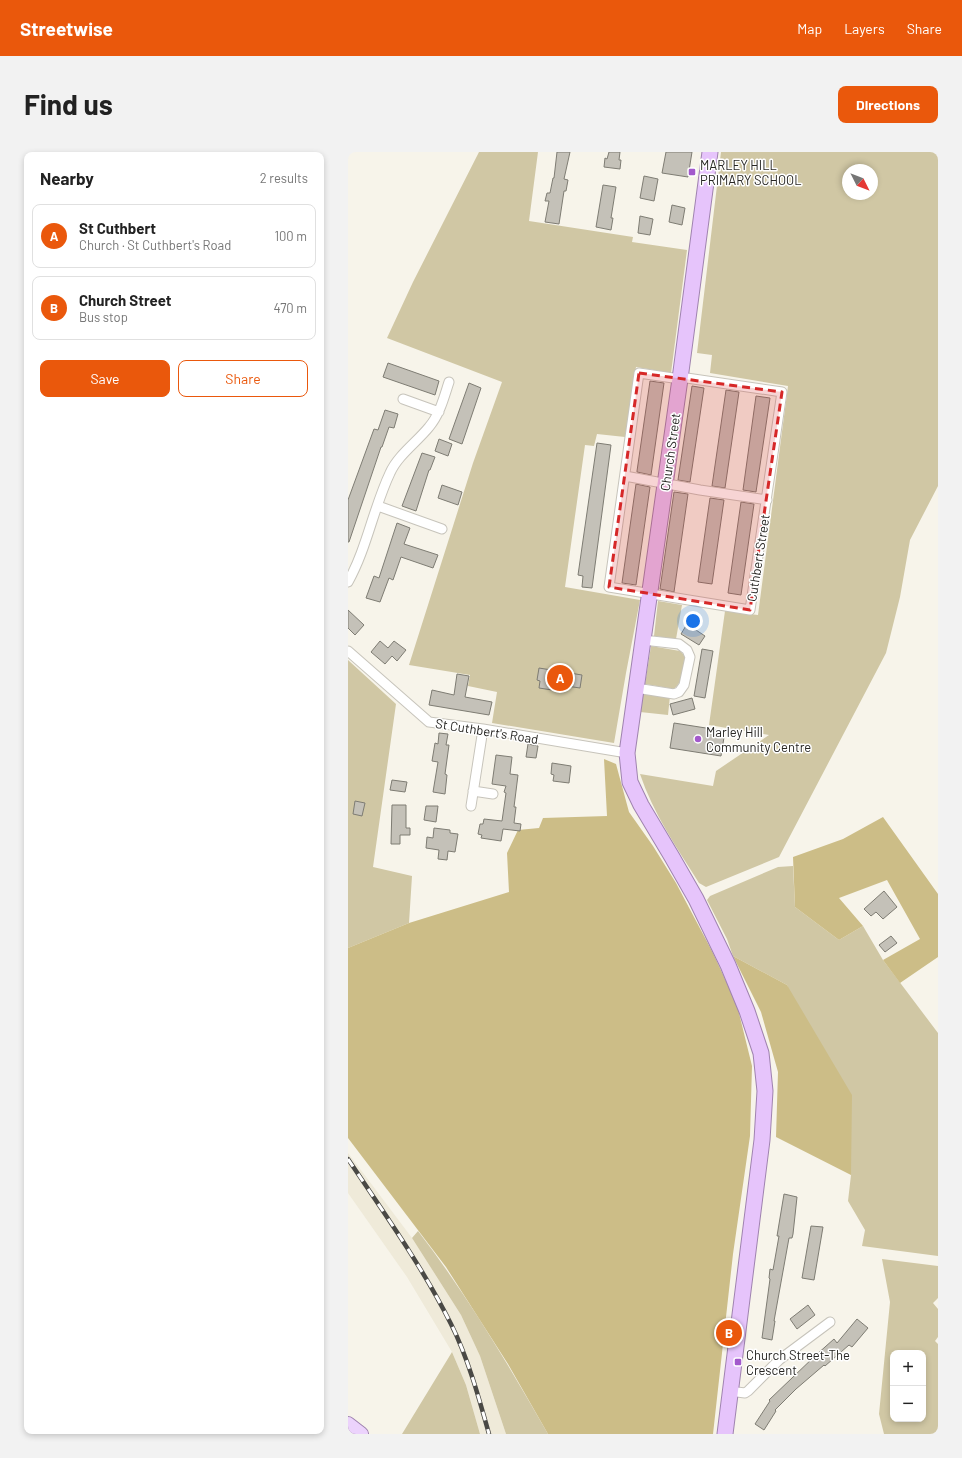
<!DOCTYPE html>
<html lang="en">
<head>
<meta charset="utf-8">
<style>
	:root { --surface:#fff; --page:#f2f2f2; --text:#222; --muted:#767676; --line:#e0e0e0; --accent:#ea580c }
	body { margin:0; font-family:Barlow,sans-serif; background:var(--page); color:var(--text) }
	.controls { position:absolute; right:12px; bottom:12px; display:grid; overflow:hidden; border-radius:8px; box-shadow:0 2px 6px #0003 }
	.controls button { width:36px; height:36px; display:grid; place-items:center; padding:0; border:0; border-bottom:1px solid var(--line); background:var(--surface); color:var(--text); font:20px sans-serif }
	.compass { position:absolute; left:494px; top:12px; width:36px; height:36px; border-radius:50%; background:var(--surface); box-shadow:0 2px 6px #0003; rotate:132deg }
	.you { position:absolute; left:345px; top:469px; width:14px; height:14px; margin:-10px; border:3px solid #fff; border-radius:50%; background:#1a73e8; box-shadow:0 0 0 6px #1a73e833 }
	.badge { display:grid; place-items:center; width:26px; height:26px; border-radius:50%; background:var(--accent); color:#fff; font-size:13px; font-weight:700 }
	.pin { position:absolute; translate:-50% -50%; border:2px solid #fff; box-shadow:0 1px 4px #0006 }
	.list { margin:0; padding:0; list-style:none }
	h2 { display:flex; justify-content:space-between; align-items:center; height:52px; margin:0; padding:0 16px; font-size:17px }
	h2 small { font-size:13px; font-weight:400; color:var(--muted) }
	.list li { display:grid; grid-template-columns:26px 1fr auto; gap:12px; align-items:center; box-sizing:border-box; height:64px; margin:0 8px 8px; padding:0 8px; border:1px solid var(--line); border-radius:8px }
	.list b { display:block; font-size:15px; white-space:nowrap }
	.list p { margin:0; font-size:13px; white-space:nowrap; color:var(--muted) }
	.list em { font-size:13px; font-style:normal; color:var(--muted) }
	.actions { display:flex; gap:8px; padding:12px 16px }
	.actions a { flex:1; padding:9px 0; border:1px solid var(--accent); border-radius:8px; text-align:center; font-size:14px; color:var(--accent) }
	.actions .main { background:var(--accent); color:#fff }
	.map { position:relative; flex:none; width:590px; height:1282px; overflow:hidden; border-radius:8px }
	header { display:flex; align-items:center; gap:24px; box-sizing:border-box; height:56px; padding:0 20px; background:var(--accent); color:#fff }
	header strong { font-size:19px }
	nav { display:flex; gap:22px; margin-inline-start:auto; font-size:14px }
	.intro { display:flex; align-items:center; justify-content:space-between; box-sizing:border-box; height:96px; padding:0 24px }
	h1 { margin:0; font-size:28px }
	.button { padding:10px 18px; border-radius:8px; background:var(--accent); color:#fff; font-size:14px; font-weight:700 }
	main { display:flex; gap:24px; padding:0 24px }
	aside { flex:1; background:var(--surface); border-radius:8px; box-shadow:0 2px 6px #0003 }
	.map>svg:first-child { display:block }
</style>
</head>
<body>
<header>
<strong>Streetwise</strong>
<nav><a>Map</a><a>Layers</a><a>Share</a></nav>
</header>
<div class="intro"><h1>Find us</h1><a class="button">Directions</a></div>
<main>
<aside>
<h2>Nearby<small>2 results</small></h2>
<ul class="list">
<li><span class="badge">A</span><div><b>St Cuthbert</b><p>Church · St Cuthbert's Road</p></div><em>100 m</em></li>
<li><span class="badge">B</span><div><b>Church Street</b><p>Bus stop</p></div><em>470 m</em></li>
</ul>
<div class="actions"><a class="main">Save</a><a>Share</a></div>
</aside>
<div class="map">
<svg width="590" height="1282" viewBox="0 0 590 1282">
	<rect width="100%" height="100%" fill="#f7f4ea"/>
	<path fill="#efead9" d="M0,1001L64,1086L113,1163L132,1204L158,1282H132L118,1233L104,1200L59,1125L0,1041Z"/>
	<path fill="#d0c7a4" fill-rule="evenodd" d="M131,0H190L181,69L285,85L284,90L339,98L323,221L288,215L277,285L249,282L246,294L237,293L217,435L292,448L278,521L266,591L144,571L149,540L120,534L122,523L61,513L125,311L154,230L39,186L65,130Z
		M373,0H590V334L562,388L552,445L538,501L431,705L358,735L351,731C329,696 305,661 292,622L365,634L368,619L421,583L361,573L377,459L410,463L440,234L362,221L364,203L349,201ZM500,18H524V42H500Z
		M310,449L334,453L328,487L306,484Z
		M303,494L332,499L335,502L338,506C336,518 335,529 326,537L297,532Z
		M0,508L48,552L25,715L64,724L61,771L0,796Z
		M294,541L322,544L320,563L292,560Z
		M445,714L447,755L491,788L515,774L535,808L590,881V1104L514,1094L517,1078L500,1049L503,1023L439,833L385,804L379,787L359,748L362,744L430,715Z
		M70,1079C119,1143 160,1212 200,1282H158L132,1204L113,1163L64,1086Z
		M534,1107L590,1114V1146L585,1151L590,1157V1185L587,1189L590,1192V1277L588,1282H536L531,1262L542,1150ZM545,1201H575V1267H545Z
		M104,1200L118,1233L132,1282H54Z"/>
	<path fill="#ccbd87" d="M256,607L268,612L281,660L305,694L328,731L365,801L389,853L404,914L402,984L385,1102L365,1282H200L160,1212L98,1115L0,986V796L61,771L161,740L159,701L170,678L191,676L195,666L259,664Z
		M535,665L590,742V805L552,831L535,808L572,787L539,728L491,746L515,774L491,788L447,755L445,705L495,687Z
		M385,804L439,833L504,943L503,1023L428,985L430,920L413,860Z"/>
	<path fill="#c4c1b8" stroke="#7e7c73" d="M209,0H222L216,27L220,28L218,39H216L211,72L197,70L201,49H197L199,41H202L205,26H206Z
		M261,0H272L271,8H273L272,17L256,15L257,6L259,7Z
		M318,0H344L340,25L314,21Z
		M296,24L310,27L306,49L292,46Z
		M255,33L268,35L263,66H265L263,78L248,75Z
		M324,53L337,56L334,73L321,70Z
		M292,64L305,67L302,83L290,81Z
		M40,211L91,229L87,243L35,225Z
		M302,229L316,231L303,323L289,320V319Z
		M121,231L133,236L114,292L101,287Z
		M344,234L356,236L342,330L330,328Z
		M378,238L391,240L377,336L364,334Z
		M408,244L422,246L408,340L395,338Z
		M37,258L50,262L46,276L41,275L34,295H33L1,390H0V348L26,277L30,278Z
		M91,287L104,292L100,304L87,299Z
		M249,291L263,293L244,436L234,435L235,424L230,423Z
		M74,301L87,305L82,318H81L68,359L54,354Z
		M288,332L302,335L288,433L274,431Z
		M94,333L114,340L110,353L90,346Z
		M326,340L340,342L326,440L312,437Z
		M362,346L376,348L364,432L350,430Z
		M393,350L406,352L393,443L380,441Z
		M49,371L62,376L56,392L90,403L85,416L53,405L45,428L41,426L32,450L18,446L26,424L31,426Z
		M0,458L16,473L7,483L0,476Z
		M339,472L357,484L351,493L333,482Z
		M32,489L40,496L46,489L58,498L49,509L44,504L37,512L23,500Z
		M354,497L365,499L357,546L346,544Z
		M191,516L234,523L232,536L205,532L204,538L191,536L192,529L189,528Z
		M109,522L121,524L117,545L144,550L141,563L81,553L84,538L106,543Z
		M344,546L347,557L325,563L322,552Z
		M326,571L377,579L373,604L322,596Z
		M91,581L100,582L98,593H101L97,622L99,623L97,642L85,640L90,610L84,609L87,591L90,592Z
		M180,592L190,594L188,606L178,605Z
		M148,603L164,605L162,622L170,623L166,655H168L166,671L173,672L172,679L155,677L153,689L133,686L134,683L130,682L132,672H135L136,667L154,669L158,641L156,640L158,634L144,632Z
		M204,611L223,614L221,631L205,629L206,623L203,622Z
		M44,628L59,630L57,640L42,638Z
		M7,649L17,651L14,664L5,662Z
		M44,653H58V676H62V683H52V692H43Z
		M78,654H90L88,670L76,668Z
		M86,676L102,678V681L110,682L107,700L100,699L99,708L90,707L91,698L78,696L79,685L85,686Z
		M536,739L549,755L535,767L528,760L523,764L516,757Z
		M543,784L549,791L537,800L531,793Z
		M436,1042L449,1045L445,1082L444,1086H441L426,1169H427L424,1188L414,1186L422,1127L421,1126L422,1117L425,1118L431,1084H429Z
		M463,1074L475,1075L466,1128L454,1126Z
		M460,1153L467,1163L449,1177L442,1167Z
		M509,1167L520,1176L504,1195L501,1193L477,1214L476,1213L448,1237L427,1258L428,1259L416,1278L407,1272L422,1249L421,1248L468,1203L486,1187L489,1191Z"/>
	<g fill="none" stroke-linecap="round" stroke-linejoin="round">
		<g stroke="#c7c4bb" stroke-width="11">
			<path id="minor" d="M332,227L291,221L261,435L402,458L434,240L332,225
				M55,247L91,260
				M277,324L352,338L419,348
				M30,354L94,377
				M0,430C19,396 25,357 42,321C50,303 69,290 81,275C92,262 96,245 101,230
				M0,499L81,570L135,577L279,601
				M288,536L326,542L331,540L336,533L342,505L339,498L331,492L295,488
				M125,639L145,642
				M123,654L135,577
				M381,1239L397,1241L400,1239L431,1208L482,1170"/>
		</g>
		<g stroke="#9f83af" stroke-width="16">
			<path id="primary" d="M0,1272L13,1282"/>
		</g>
		<g stroke="#9f83af" stroke-width="17">
			<path id="trunk" d="M362,0L332,227L279,601L282,630L293,653L324,705L348,747L380,813L399,859L413,901L417,939L414,988L377,1282"/>
		</g>
		<use href="#minor" stroke="#fff" stroke-width="9"/>
		<use href="#primary" stroke="#ecd3fc" stroke-width="14"/>
		<use href="#trunk" stroke="#e6c4fb" stroke-width="15"/>
		<g stroke="#4a4945" stroke-width="4.5">
			<path id="rail" d="M0,1007C36,1061 74,1114 103,1172C120,1206 131,1246 141,1282"/>
		</g>
		<use href="#rail" stroke="#fff" stroke-width="3" stroke-dasharray="9" stroke-linecap="butt"/>
	</g>
	<path fill="#d62828" fill-opacity="0.2" stroke="#d62828" stroke-width="3" stroke-dasharray="8 5" stroke-linejoin="round" d="M291,221L434,240L402,458L261,435Z"/>
	<g fill="#a359cc" stroke="#fff" stroke-width="1.5">
		<rect x="340" y="16" width="8" height="8" rx="2"/>
		<circle cx="350" cy="587" r="4"/>
		<rect x="386" y="1206" width="8" height="8" rx="2"/>
	</g>
	<g text-anchor="middle" dominant-baseline="central" stroke-width="3" stroke-linejoin="round" paint-order="stroke">
		<g font-size="13" fill="#272623" stroke="#fff" text-anchor="start">
			<text x="352" y="13">MARLEY HILL<tspan x="352" dy="15">PRIMARY SCHOOL</tspan></text>
			<text x="358" y="580">Marley Hill<tspan x="358" dy="15">Community Centre</tspan></text>
			<text x="398" y="1203">Church Street-The<tspan x="398" dy="15">Crescent</tspan></text>
		</g>
		<g font-size="13" fill="#272623" stroke="#fff">
			<text transform="translate(322 300) rotate(-82)">Church Street</text>
			<text transform="translate(410 406) rotate(-81)">Cuthbert Street</text>
			<text transform="translate(139 579) rotate(9)">St Cuthbert's Road</text>
		</g>
	</g>
</svg>
<div class="controls">
<button>+</button>
<button>−</button>
</div>
<svg class="compass" viewBox="-18 -18 36 36"><path d="M0-13l5 13h-10z" fill="#e53935"/><path d="M0 13l5-13h-10z" fill="#767676"/></svg>
<div class="you"></div>
<div class="pin badge" style="left:212px;top:526px">A</div>
<div class="pin badge" style="left:381px;top:1181px">B</div>
</div>
</main>
</body>
</html>
